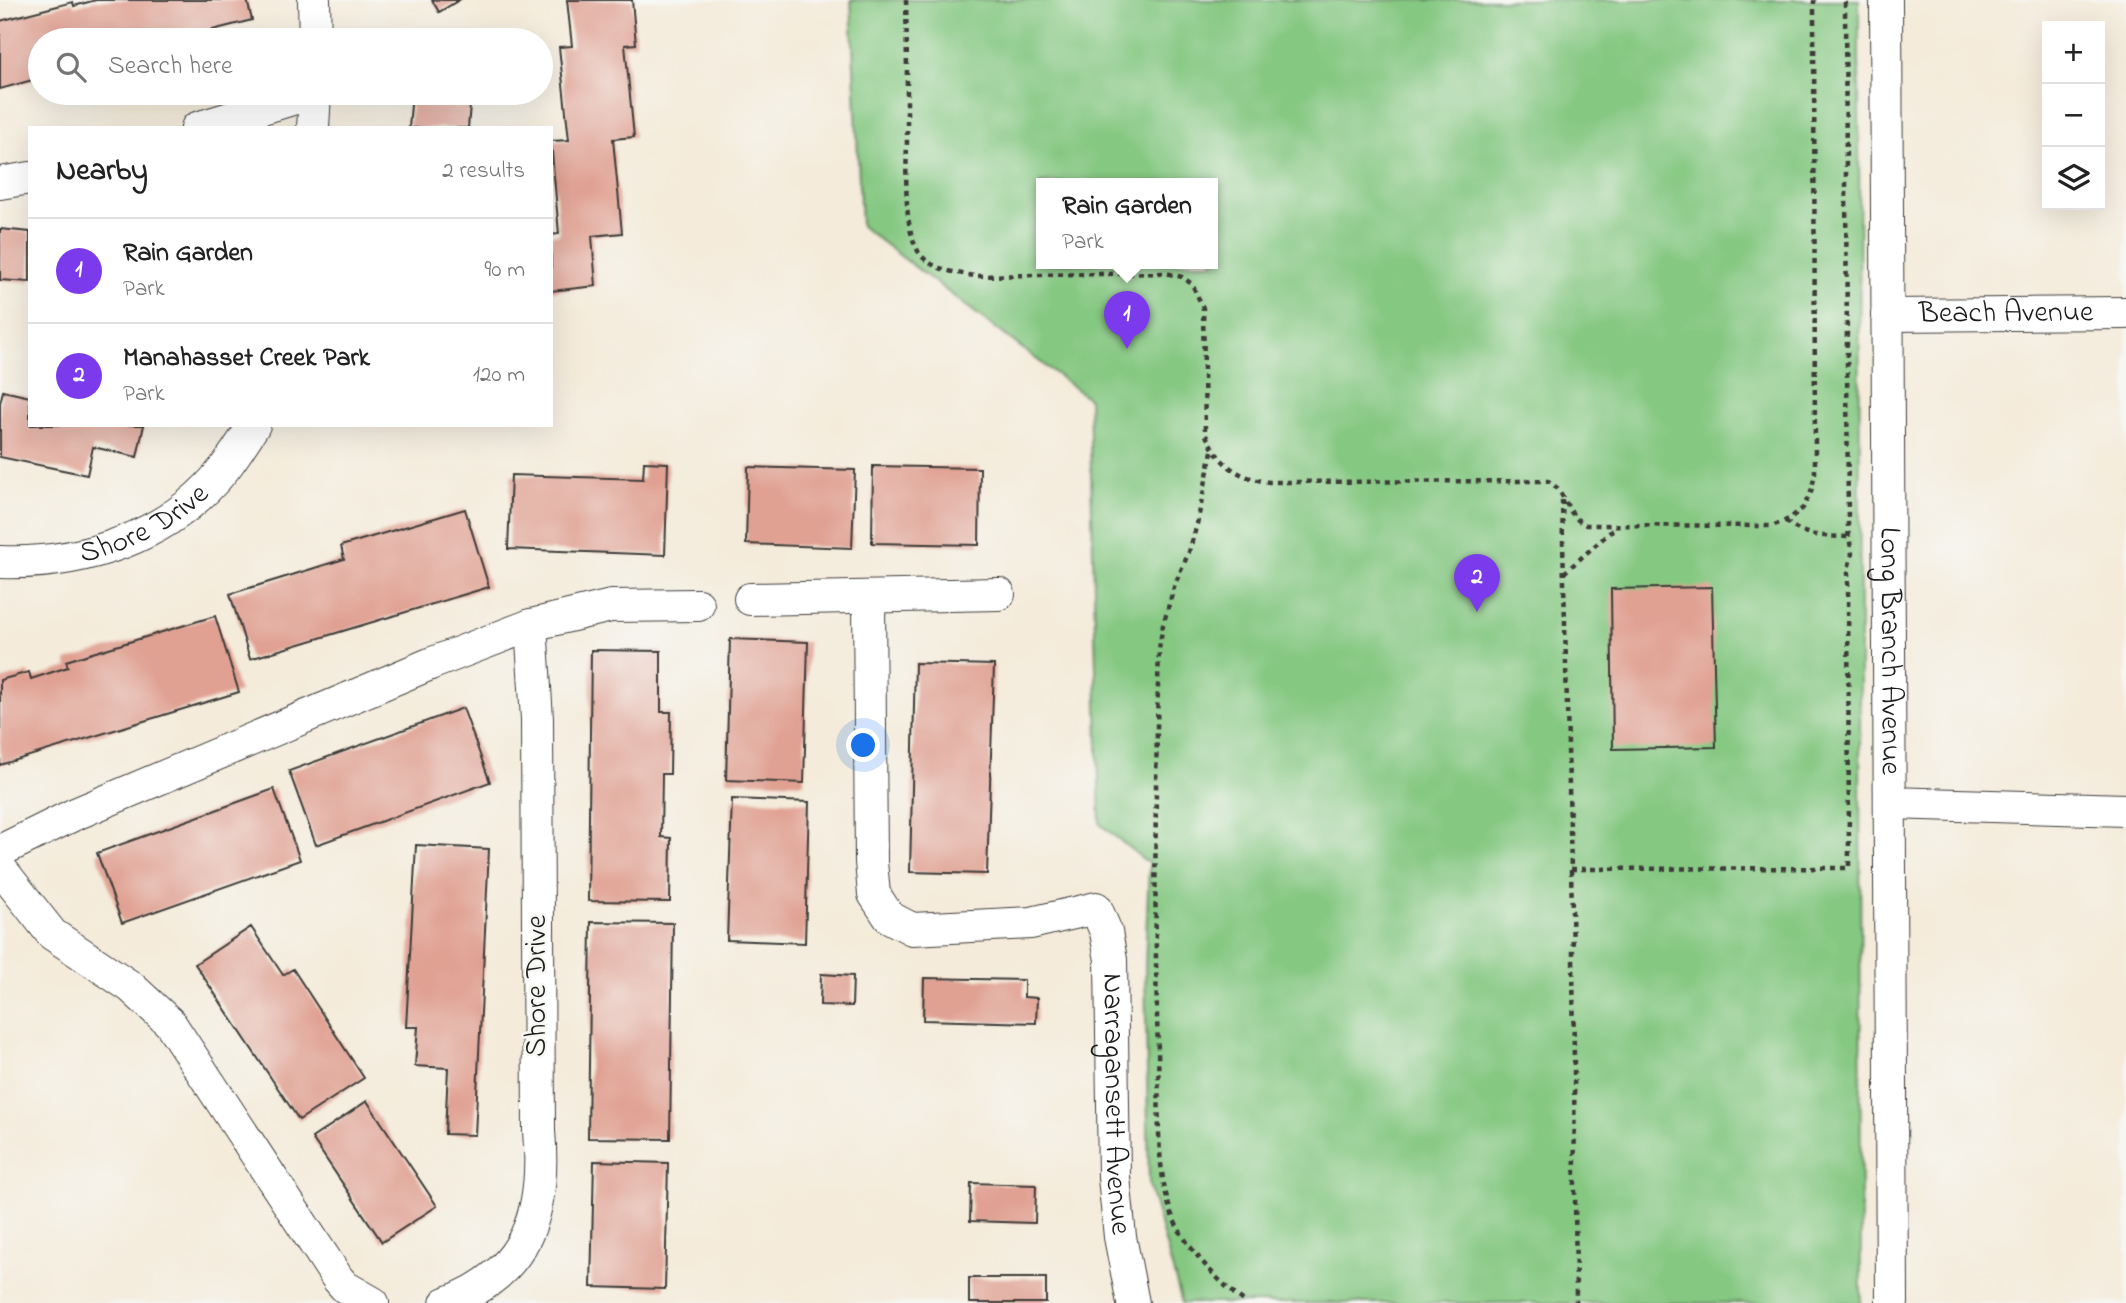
<!DOCTYPE html>
<html lang="en">
<head>
<meta charset="utf-8">
<style>
	:root { --surface:#fff; --page:#f2f2f2; --text:#222; --muted:#767676; --line:#e0e0e0; --accent:#7c3aed }
	body { margin:0; font-family:"Indie Flower",sans-serif; background:var(--page); color:var(--text) }
	.controls { position:absolute; right:21px; top:21px; display:grid; overflow:hidden; border-radius:0px; box-shadow:0 7px 28px #0002 }
	.controls button { width:63px; height:63px; display:grid; place-items:center; padding:0; border:0; border-bottom:2px solid var(--line); background:var(--surface); color:var(--text); font:35px sans-serif }
	.you { position:absolute; left:864px; top:746px; width:24px; height:24px; margin:-18px; border:5px solid #fff; border-radius:50%; background:#1a73e8; box-shadow:0 0 0 10px #1a73e833 }
	.badge { display:grid; place-items:center; width:46px; height:46px; border-radius:50%; background:var(--accent); color:#fff; font-size:23px; font-weight:700 }
	.pin { position:absolute; translate:-50% -58px; filter:drop-shadow(0 2px 4px #0008) }
	.pin::after { content:''; position:absolute; top:37px; width:24px; height:21px; background:inherit; clip-path:polygon(0 0,100% 0,50% 100%) }
	.popup { position:absolute; left:1036px; top:178px; width:182px; height:91px; box-sizing:border-box; display:grid; place-content:center; border-radius:0px; background:var(--surface); filter:drop-shadow(0 2px 5px #0005); font-size:23px; white-space:nowrap; color:var(--muted) }
	.popup b { font-size:26px; color:var(--text) }
	.popup::after { content:''; position:absolute; left:50%; top:100%; margin-left:-14px; border:14px solid transparent; border-top-color:var(--surface) }
	.list { margin:0; padding:0; list-style:none }
	h2 { display:flex; justify-content:space-between; align-items:center; height:91px; margin:0; padding:0 28px; font-size:30px }
	h2 small { font-size:23px; font-weight:400; color:var(--muted) }
	.list li { display:grid; grid-template-columns:46px 1fr auto; gap:21px; align-items:center; box-sizing:border-box; height:105px; padding:0 28px; border-top:2px solid var(--line) }
	.list b { display:block; font-size:26px; white-space:nowrap }
	.list p { margin:0; font-size:23px; white-space:nowrap; color:var(--muted) }
	.list em { font-size:23px; font-style:normal; color:var(--muted) }
	.icon { flex:none; width:38px; height:38px; fill:none; stroke:currentColor; stroke-width:2; stroke-linecap:round; stroke-linejoin:round }
	.map { position:relative; flex:none; width:2126px; height:1303px; overflow:hidden }
	.search { position:absolute; background:var(--surface); box-shadow:0 7px 28px #0002; left:28px; top:28px; width:525px; height:77px; display:flex; align-items:center; gap:18px; box-sizing:border-box; padding:0 24px; border-radius:38px; color:var(--muted); font-size:26px }
	.panel { position:absolute; background:var(--surface); box-shadow:0 7px 28px #0002; left:28px; top:126px; width:525px; height:301px; border-radius:0px }
	.map>svg:first-child { display:block }
</style>
</head>
<body>
<div class="map">
<svg width="2126" height="1303" viewBox="0 0 2126 1303">
	<rect width="100%" height="100%" fill="#f6f6f2"/>
	<filter id="ink" filterUnits="userSpaceOnUse"><feTurbulence type="fractalNoise" baseFrequency=".0143" numOctaves="2"/><feDisplacementMap in="SourceGraphic" scale="14" xChannelSelector="R" yChannelSelector="G"/><feConvolveMatrix kernelMatrix="1 2 1 2 8 2 1 2 1" color-interpolation-filters="sRGB"/></filter>
	<filter id="wash" filterUnits="userSpaceOnUse"><feTurbulence type="fractalNoise" baseFrequency=".00686" numOctaves="4" result="noise"/><feDisplacementMap in="SourceGraphic" scale="28" xChannelSelector="R" yChannelSelector="G"/><feGaussianBlur stdDeviation="1.57" result="paint"/><feColorMatrix in="noise" values="0 0 0 0 0 0 0 0 0 0 0 0 0 0 0 0 0 1.4 0 .05"/><feComposite in="paint" operator="in"/></filter>
	<g filter="url(#wash)">
		<rect width="100%" height="100%" fill="#f4ebda"/>
		<path fill="#85c882" stroke="#50724f" stroke-width="2" fill-rule="evenodd" d="M851,0H1859L1861,1303H1182L1149,1185L1145,966L1149,864L1100,824L1089,399L861,226ZM1041,183H1213V263H1041Z"/>
		<g id="blocks">
			<path fill="#e0a193" d="M96,0H247L252,20L173,40H40V78L0,89V21L73,2L74,6Z
				M432,0H459L439,12Z
				M567,0H632L636,44L625,45L634,137L613,139L622,233L592,236L596,286L551,291V235L559,234L551,141L569,140L559,47L572,46Z
				M412,93H471L468,128H409Z
				M0,229L30,232V282L0,280Z
				M3,391L30,397V425H144L137,457L93,447L87,475L0,457V403Z
				M644,462L668,463L665,555L508,549L511,475L643,479Z
				M873,466L980,468L979,545L872,543Z
				M748,467L855,470L852,548L746,544Z
				M465,509L489,587L250,659L230,594L344,559L341,546Z
				M1712,587L1716,747L1613,749L1611,589Z
				M215,616L239,692L0,765V680L29,672L31,679L68,667L66,661Z
				M730,639L808,642L804,783L726,780Z
				M591,650L661,651V712H671L670,774H662L661,837L671,838L670,902L588,901Z
				M915,663L994,665L987,874L910,872Z
				M463,708L490,782L316,845L289,771Z
				M274,789L300,860L122,923L97,853Z
				M732,799L809,802L805,943L727,940Z
				M416,845L489,849L475,1135L445,1134L448,1068L415,1066L418,1027H406Z
				M591,922L673,923L670,1139L588,1138Z
				M251,927L283,975L293,969L364,1078L299,1120L195,964Z
				M821,974L853,976L852,1006L820,1005Z
				M924,978L1024,980V997L1037,998L1036,1023L923,1020Z
				M367,1101L437,1206L382,1242L312,1138Z
				M594,1161L668,1163L665,1289L591,1287Z
				M971,1183L1036,1185L1035,1223L970,1221Z
				M969,1278H1046V1303H969Z"/>
		</g>
	</g>
	<g filter="url(#ink)">
		<use href="#blocks" fill-opacity="0" stroke="#3c3b38" stroke-width="2"/>
		<g fill="none" stroke-linecap="round" stroke-linejoin="round">
			<g stroke="#3c3b38" stroke-width="34">
				<g id="street">
					<path d="M314,0L315,40"/>
					<path id="s1" d="M1886,0L1892,1303"/>
					<path d="M197,128L312,93"/>
					<path d="M313,128L315,93"/>
					<path d="M0,183L30,178"/>
					<path id="s2" d="M1887,315L2126,313"/>
					<path id="s3" d="M0,562C84,565 170,537 224,469C235,455 244,440 254,425"/>
					<path id="s4" d="M869,597L871,862L874,894L889,917L912,929L1031,923L1096,908L1106,932L1111,960L1114,1177L1120,1237L1133,1303"/>
					<path d="M750,599L999,594"/>
					<path d="M1890,803L2126,810"/>
					<path d="M0,851L73,815L430,664L531,625L611,606L698,605"/>
					<path d="M0,868L52,934L131,987L170,1023L338,1279L345,1287L373,1303"/>
					<path d="M446,1303C528,1274 546,1211 539,1131L537,719L531,625"/>
				</g>
			</g>
			<path stroke="#3c3b38" stroke-width="4.5" stroke-dasharray="5 5" stroke-linecap="butt" d="M906,0C907,45 907,90 907,134C907,166 902,224 918,251C928,269 956,273 975,276L1166,273L1182,277L1192,284L1203,308L1205,433C1218,463 1237,478 1269,482L1548,481C1567,491 1565,516 1586,525L1772,526L1789,519L1803,508L1811,492L1815,474L1814,0
				M1212,451L1197,524L1189,552L1175,584L1163,625L1159,649C1155,784 1154,918 1158,1052C1160,1106 1154,1164 1172,1215C1182,1243 1222,1287 1247,1303
				M1562,500L1573,952L1576,1303
				M1786,521C1803,538 1827,536 1849,537
				M1564,573L1616,527
				M1571,869L1849,868L1848,569L1852,554L1848,531L1845,0"/>
			<use href="#street" stroke="#fff" stroke-width="32"/>
		</g>
	</g>
	<g text-anchor="middle" dominant-baseline="central" stroke-width="5" stroke-linejoin="round" paint-order="stroke">
		<g font-size="30" fill="#1c1c1c" stroke="#f6f6f2">
			<text stroke="none"><textPath href="#s2" startOffset="119">Beach Avenue</textPath></text>
			<text stroke="none"><textPath href="#s3" startOffset="152">Shore Drive</textPath></text>
			<text stroke="none"><textPath href="#s1" startOffset="651">Long Branch Avenue</textPath></text>
			<text transform="translate(538 986) rotate(-90)">Shore Drive</text>
			<text stroke="none"><textPath href="#s4" startOffset="735">Narragansett Avenue</textPath></text>
		</g>
	</g>
</svg>
<div class="controls">
<button>+</button>
<button>−</button>
<button><svg class="icon" aria-label="layers" viewBox="0 0 24 24"><path d="M12 4l9 5-9 5-9-5zM3 14l9 5 9-5"/></svg></button>
</div>
<div class="you"></div>
<div class="pin badge" style="left:1127px;top:349px">1</div>
<div class="popup"><b>Rain Garden</b>Park</div>
<div class="pin badge" style="left:1477px;top:612px">2</div>
<div class="search"><svg class="icon" aria-label="search" viewBox="0 0 24 24"><circle cx="10" cy="10" r="6"/><path d="M15 15l6 6"/></svg>Search here</div>
<section class="panel">
<h2>Nearby<small>2 results</small></h2>
<ul class="list">
<li><span class="badge">1</span><div><b>Rain Garden</b><p>Park</p></div><em>90 m</em></li>
<li><span class="badge">2</span><div><b>Manahasset Creek Park</b><p>Park</p></div><em>120 m</em></li>
</ul>
</section>
</div>
</body>
</html>
